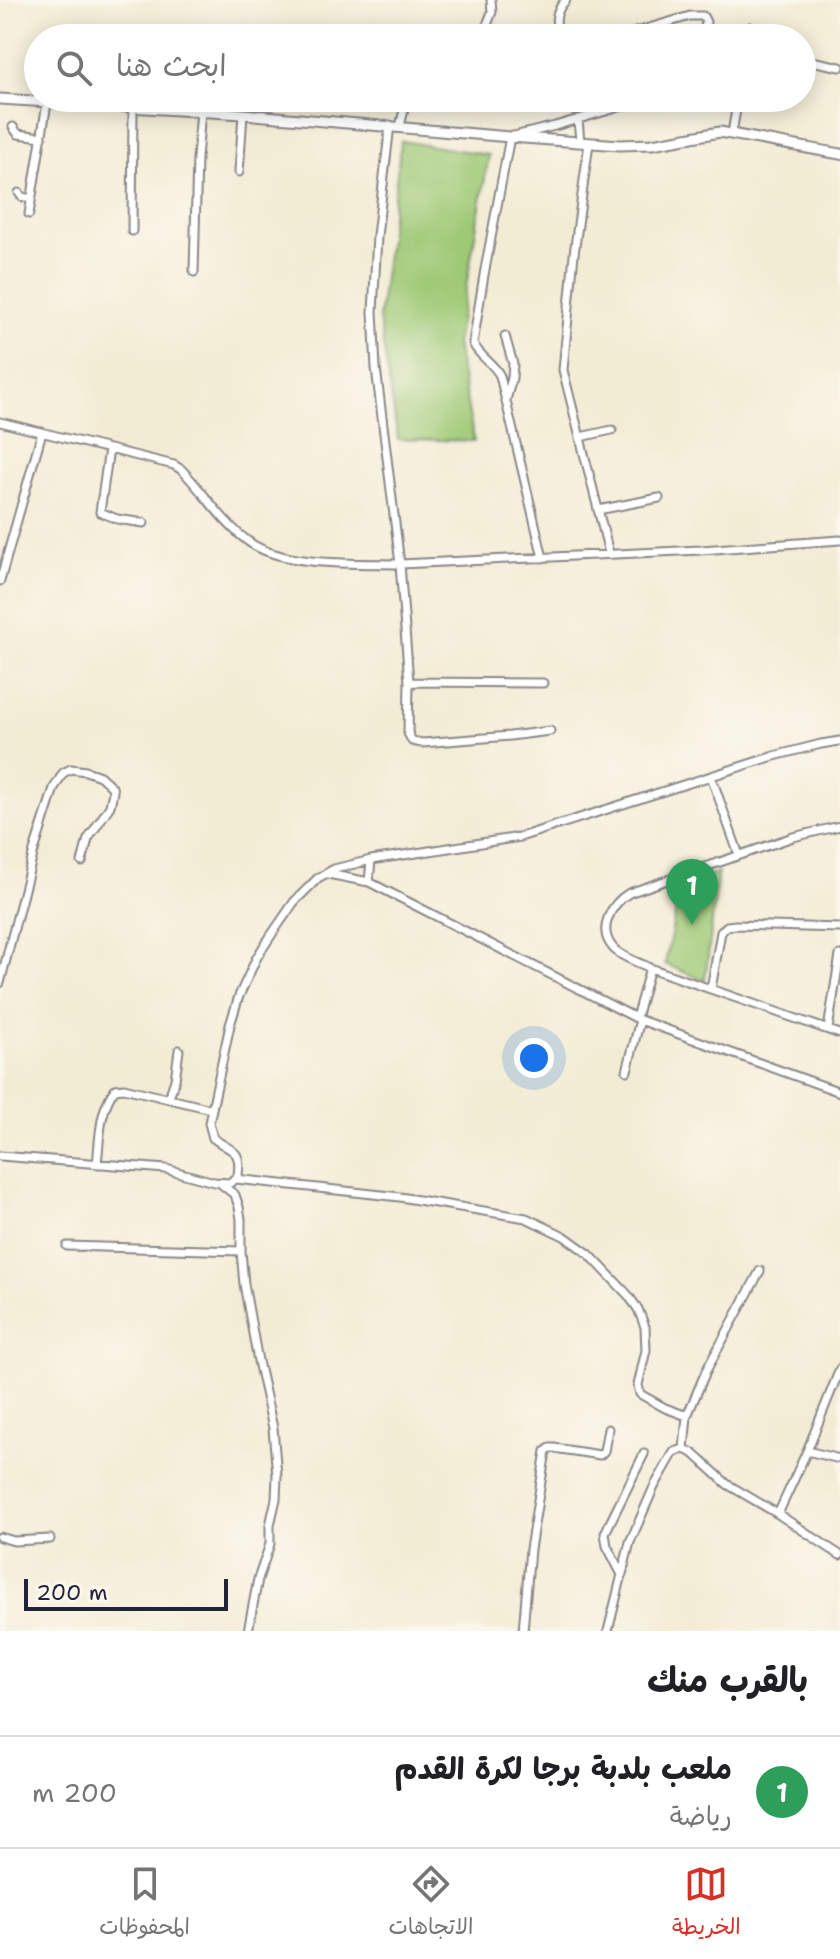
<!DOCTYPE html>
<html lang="ar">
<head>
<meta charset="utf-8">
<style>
	:root { --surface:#fff; --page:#f2f2f2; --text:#202124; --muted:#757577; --line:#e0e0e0; --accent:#d93025 }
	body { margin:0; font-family:"Shantell Sans","Playpen Sans Arabic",sans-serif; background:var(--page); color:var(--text); direction:rtl }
	.scale { position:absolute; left:24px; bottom:20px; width:204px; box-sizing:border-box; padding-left:8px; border:4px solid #22223b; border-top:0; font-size:22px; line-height:28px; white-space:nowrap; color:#22223b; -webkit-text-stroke:6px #fbf7ec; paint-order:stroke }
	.you { position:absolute; left:534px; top:1058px; width:28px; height:28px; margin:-20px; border:6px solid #fff; border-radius:50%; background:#1a73e8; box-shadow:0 0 0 12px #1a73e833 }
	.badge { display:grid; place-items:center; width:52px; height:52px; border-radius:50%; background:var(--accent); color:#fff; font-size:26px; font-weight:700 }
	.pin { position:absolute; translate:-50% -66px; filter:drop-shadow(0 2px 4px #0008) }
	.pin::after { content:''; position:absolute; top:42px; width:28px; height:24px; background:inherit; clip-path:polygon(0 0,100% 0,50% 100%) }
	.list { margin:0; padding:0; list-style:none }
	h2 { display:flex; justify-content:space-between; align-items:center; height:104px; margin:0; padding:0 32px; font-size:34px }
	h2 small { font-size:26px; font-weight:400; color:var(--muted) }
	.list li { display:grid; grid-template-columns:52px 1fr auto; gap:24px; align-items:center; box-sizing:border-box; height:112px; padding:0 32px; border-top:2px solid var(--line) }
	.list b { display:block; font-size:30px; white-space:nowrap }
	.list p { margin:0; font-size:26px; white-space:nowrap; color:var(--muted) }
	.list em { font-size:26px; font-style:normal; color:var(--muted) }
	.icon { flex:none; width:44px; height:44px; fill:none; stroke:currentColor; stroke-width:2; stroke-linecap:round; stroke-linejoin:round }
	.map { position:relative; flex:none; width:840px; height:1631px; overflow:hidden; direction:ltr }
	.search { position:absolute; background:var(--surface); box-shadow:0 4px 20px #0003; left:24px; right:24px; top:24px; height:88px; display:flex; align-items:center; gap:20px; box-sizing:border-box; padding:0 28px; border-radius:44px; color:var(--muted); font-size:30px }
	.sheet { height:216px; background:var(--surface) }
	nav { display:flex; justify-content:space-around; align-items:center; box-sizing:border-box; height:112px; border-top:2px solid var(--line); background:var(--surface); font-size:22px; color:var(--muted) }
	nav a { display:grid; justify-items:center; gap:4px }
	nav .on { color:var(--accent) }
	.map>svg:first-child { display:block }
</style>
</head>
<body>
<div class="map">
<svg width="840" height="1631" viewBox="0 0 840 1631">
	<rect width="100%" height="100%" fill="#fbf7ec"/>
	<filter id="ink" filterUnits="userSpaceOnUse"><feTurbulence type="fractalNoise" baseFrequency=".0125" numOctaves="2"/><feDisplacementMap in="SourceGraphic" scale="16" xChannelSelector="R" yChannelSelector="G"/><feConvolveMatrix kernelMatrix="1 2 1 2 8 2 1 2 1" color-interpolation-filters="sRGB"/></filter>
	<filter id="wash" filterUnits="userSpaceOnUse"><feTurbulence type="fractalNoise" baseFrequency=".006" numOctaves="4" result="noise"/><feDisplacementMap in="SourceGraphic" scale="32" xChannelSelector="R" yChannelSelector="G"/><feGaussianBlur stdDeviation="1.8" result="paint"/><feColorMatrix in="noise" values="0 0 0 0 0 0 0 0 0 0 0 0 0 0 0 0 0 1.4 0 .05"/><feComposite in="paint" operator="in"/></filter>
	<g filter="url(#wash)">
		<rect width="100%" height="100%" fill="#f3ecd5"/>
		<path fill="#9ec975" stroke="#607658" stroke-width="2" d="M401,141L489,155L456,344L474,441L398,439L379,318Z
			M718,872L705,981L665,964L681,886Z"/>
	</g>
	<g filter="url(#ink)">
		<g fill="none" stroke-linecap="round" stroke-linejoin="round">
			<g stroke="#8a8788" stroke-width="11">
				<path id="minor" d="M482,38L492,12L491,0
					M559,38C555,22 554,12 566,0
					M615,38L690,16H703L706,22L703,38
					M747,38L750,27
					M802,59L840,67
					M578,119L580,142
					M390,125L377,236L373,312L376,368L400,564L409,682L408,733L412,741L422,743L510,736L550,731
					M400,126L407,98
					M13,127L18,134L42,137
					M732,133L738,98
					M589,143L574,254L563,370L609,553
					M239,172L243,114
					M19,193L22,197L31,199
					M29,214L47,103
					M132,231L133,108
					M194,272L197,158L201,111
					M505,336L513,364L512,378L506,400
					M0,422L174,465L182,470C205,494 223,523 249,542C283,567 359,563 400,564L701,550L840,540
					M580,437L612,430
					M109,449L100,512L117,519L144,523
					M598,510L659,498
					M543,558L500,376C494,363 479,357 473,343L484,275L510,137L555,126L650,98
					M0,581L42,432
					M409,682L543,683
					M711,776L739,855
					M840,826L793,837L629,893C611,904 596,930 614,949C623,958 638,962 650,968L840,1034
					M328,874L369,882L640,1020L840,1092
					M369,882L371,860
					M0,983L34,851L54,788L63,773L71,769L86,771L100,776L112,787L113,792L110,806L88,839L82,862
					M711,989L721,932L727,926L736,925L840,928
					M636,1018L650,968
					M828,1029L840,955
					M627,1071L640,1020
					M169,1097L175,1080L179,1050
					M0,1156L166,1169L214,1182L230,1183L238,1175C242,1148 231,1152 213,1138L209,1123L230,1025L239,996L257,957L272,934L294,902L318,878L334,869L371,860L520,837L774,756L821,744L840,741
					M97,1164C100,1138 99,1110 115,1089L124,1088L211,1109
					M236,1179L400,1197L526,1218L564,1236L589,1254L628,1295L638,1309L645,1327L646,1350L638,1385L640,1394L665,1408L687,1416
					M221,1184L235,1195L239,1207L241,1219V1251L244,1284L258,1361L273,1428L277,1476L276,1499L270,1525V1544L258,1579L248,1631
					M67,1246L241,1251
					M760,1271L707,1369L687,1416L684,1449L693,1453L727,1484L778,1514L840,1555
					M807,1451L840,1459
					M778,1514L807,1451L840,1369
					M0,1537L14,1541L50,1539
					M621,1573L607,1546L605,1533L644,1454
					M523,1631L530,1549L546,1451L550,1448H554L600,1455L604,1451L608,1429
					M608,1631L630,1542L654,1487L674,1452L684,1449"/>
			</g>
			<g stroke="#8a8788" stroke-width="13">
				<path id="major" d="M0,99L243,114L510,137L620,145L652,144L720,132L840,154"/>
			</g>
			<use href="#minor" stroke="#fff" stroke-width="7"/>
			<use href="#major" stroke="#fff" stroke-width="9"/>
		</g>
	</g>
</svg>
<div class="scale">200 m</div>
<div class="you"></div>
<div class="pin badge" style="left:692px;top:925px;background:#2e9e5b">1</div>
<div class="search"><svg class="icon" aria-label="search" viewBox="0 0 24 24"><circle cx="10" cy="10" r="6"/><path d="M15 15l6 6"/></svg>ابحث هنا</div>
</div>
<section class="sheet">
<h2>بالقرب منك<small></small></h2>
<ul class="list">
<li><span class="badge" style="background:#2e9e5b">1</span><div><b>ملعب بلدبة برجا لكرة القدم</b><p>رياضة</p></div><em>200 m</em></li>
</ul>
</section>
<nav>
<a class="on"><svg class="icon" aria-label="map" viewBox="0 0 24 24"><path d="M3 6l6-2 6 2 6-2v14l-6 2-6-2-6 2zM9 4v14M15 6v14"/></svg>الخريطة</a>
<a><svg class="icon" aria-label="directions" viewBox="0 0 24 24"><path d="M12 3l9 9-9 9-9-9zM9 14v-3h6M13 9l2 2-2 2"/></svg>الاتجاهات</a>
<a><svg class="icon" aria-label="saved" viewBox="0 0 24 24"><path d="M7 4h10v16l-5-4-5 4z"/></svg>المحفوظات</a>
</nav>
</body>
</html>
